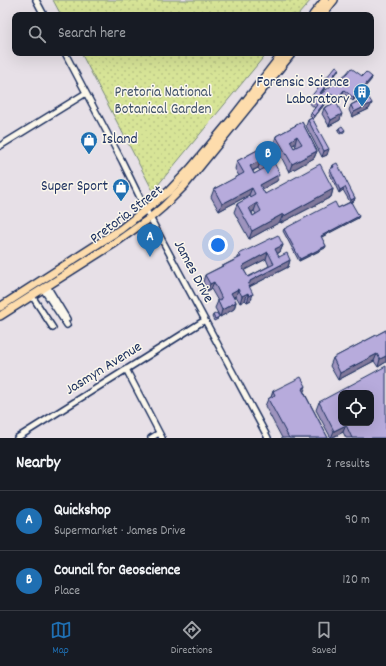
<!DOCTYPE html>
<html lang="en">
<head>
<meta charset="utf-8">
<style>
	:root { --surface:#171b24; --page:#242831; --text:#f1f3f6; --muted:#9ea1a6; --line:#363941; --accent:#1f6fb2 }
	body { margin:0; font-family:Dekko,sans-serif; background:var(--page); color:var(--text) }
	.controls { position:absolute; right:12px; bottom:12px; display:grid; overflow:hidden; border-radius:8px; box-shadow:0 4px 16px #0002 }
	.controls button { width:36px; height:36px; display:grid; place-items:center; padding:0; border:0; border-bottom:1px solid var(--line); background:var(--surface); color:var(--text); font:20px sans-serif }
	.you { position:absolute; left:218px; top:245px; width:14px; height:14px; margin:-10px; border:3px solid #fff; border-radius:50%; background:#1a73e8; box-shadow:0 0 0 6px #1a73e833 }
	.badge { display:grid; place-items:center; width:26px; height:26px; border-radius:50%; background:var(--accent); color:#fff; font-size:13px; font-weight:700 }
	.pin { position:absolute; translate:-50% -33px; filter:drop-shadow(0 1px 2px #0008) }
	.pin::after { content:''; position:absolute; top:21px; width:14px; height:12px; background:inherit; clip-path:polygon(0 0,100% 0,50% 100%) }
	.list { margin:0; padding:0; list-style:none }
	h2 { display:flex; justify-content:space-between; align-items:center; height:52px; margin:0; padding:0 16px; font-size:17px }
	h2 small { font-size:13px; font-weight:400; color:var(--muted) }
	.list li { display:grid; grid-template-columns:26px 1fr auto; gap:12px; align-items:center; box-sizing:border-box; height:60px; padding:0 16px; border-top:1px solid var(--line) }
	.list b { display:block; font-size:15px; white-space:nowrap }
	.list p { margin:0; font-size:13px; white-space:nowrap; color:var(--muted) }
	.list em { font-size:13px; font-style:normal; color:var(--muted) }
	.icon { flex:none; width:22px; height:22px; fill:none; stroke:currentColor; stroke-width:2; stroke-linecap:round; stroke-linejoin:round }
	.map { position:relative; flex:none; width:386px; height:438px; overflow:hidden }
	.search { position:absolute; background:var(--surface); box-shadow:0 4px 16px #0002; left:12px; right:12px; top:12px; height:44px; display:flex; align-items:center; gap:10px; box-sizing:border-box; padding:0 14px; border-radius:8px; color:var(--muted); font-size:15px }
	.sheet { height:172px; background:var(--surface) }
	nav { display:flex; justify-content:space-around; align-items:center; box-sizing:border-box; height:56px; border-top:1px solid var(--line); background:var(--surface); font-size:11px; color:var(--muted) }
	nav a { display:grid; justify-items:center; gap:2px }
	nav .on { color:var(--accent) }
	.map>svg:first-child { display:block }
</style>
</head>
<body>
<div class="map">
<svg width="386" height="438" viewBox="0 0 386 438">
	<defs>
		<pattern id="grass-dots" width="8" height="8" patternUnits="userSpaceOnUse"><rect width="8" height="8" fill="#d7e497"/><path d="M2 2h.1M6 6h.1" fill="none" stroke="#b8c485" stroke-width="1.8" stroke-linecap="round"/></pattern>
	</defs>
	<rect width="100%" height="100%" fill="#e7e0e7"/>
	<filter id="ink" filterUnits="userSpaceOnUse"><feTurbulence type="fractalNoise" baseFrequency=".025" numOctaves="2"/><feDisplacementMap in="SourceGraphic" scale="8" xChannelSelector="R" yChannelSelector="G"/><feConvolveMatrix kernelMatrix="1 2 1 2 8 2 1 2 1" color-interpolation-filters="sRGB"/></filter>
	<g filter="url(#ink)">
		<path fill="url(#grass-dots)" stroke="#798a7a" d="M53,0H311L298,15H61Z
			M81,53H267L153,191Z"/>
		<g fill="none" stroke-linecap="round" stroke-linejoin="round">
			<g stroke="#1b2f5e" stroke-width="8">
				<path id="minor" d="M36,0L44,15
					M65,53L122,161L146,210L268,438
					M0,146L86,93
					M47,286L67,319
					M43,289L67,325
					M32,296L53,328
					M126,369L162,438
					M17,438L205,320
					M151,438L159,433"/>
			</g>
			<g stroke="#1b2f5e" stroke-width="10">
				<path id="major" d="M313,15L325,0
					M322,15L334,0
					M0,307L121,229L169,191L191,168L231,120L283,53
					M0,316L115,243L150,218L163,207L184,186L292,53"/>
			</g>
			<use href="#minor" stroke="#fbf7ec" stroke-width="5"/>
			<use href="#major" stroke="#fddcac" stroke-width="7"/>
		</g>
		<path fill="#9d93bd" stroke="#1b2f5e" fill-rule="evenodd" d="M339,68L338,71L321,94L362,76L372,77L371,80L353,101L343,93L336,102L340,120L329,126L322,114L324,108L336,102L330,97L313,119L327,155L322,157L306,126L308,120L312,118L310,116L311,113L315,108L308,102L309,99Z
			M359,99L372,103L369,109L352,117L349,110L351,105L358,101Z
			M302,122L317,151L314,158L289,172L274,143L276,136ZM295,144L296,147L294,148L292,145Z
			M339,128L345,130L344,132L340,134L338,130Z
			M265,146L277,181L262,189L265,194L333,189L331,197L281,223L280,222L249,239L234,212L237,204L250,197L249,195L219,211L211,197L214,189L239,176L235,169L237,161ZM258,168L260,171L254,174L253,171ZM254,211L256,214L253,216L252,212Z
			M333,165L355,198L354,201L351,202L358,218L321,237L326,246L325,248L299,261L283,231L284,229L338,208L350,202L343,190L339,193L329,172L330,169L332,168Z
			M283,245L280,252L277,254L279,257L290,260L288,267L249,287L251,300L247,302L245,300L240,303L236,296L234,297L236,302L234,309L220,317L215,308L218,301L211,289L207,291L203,282L205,275L238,258L239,254ZM266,259L269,266L248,277L244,270Z
			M213,315L218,319L214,321L212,317Z
			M386,330V362L378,367L374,361L338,380L330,366L333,358Z
			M273,391L304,392L328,438H282L265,406L268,399L271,397Z
			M319,402L386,438H346L343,432L332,438H331L316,410Z"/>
		<path fill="#80789a" stroke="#1b2f5e" d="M339,68L338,71L318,96L320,93Z
			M372,77L371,80L353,101L354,98Z
			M344,90L343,93L336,102L337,99Z
			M331,94L330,97L313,119L314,116Z
			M372,103L369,109L352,117L354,112Z
			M342,114L340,120L329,126L331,120Z
			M297,136L295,144L287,148L290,141Z
			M329,149L327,155L322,157L324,151Z
			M317,151L314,158L289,172L292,164Z
			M261,160L258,168L247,173L250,166Z
			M280,174L277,181L257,192L260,185Z
			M345,187L343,190L339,193L340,190Z
			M252,188L249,195L219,211L222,204Z
			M333,189L331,197L281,223L284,216Z
			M355,198L354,201L350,203L351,200Z
			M257,203L254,211L246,215L249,208Z
			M283,214L280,222L249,239L252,231Z
			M359,216L358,218L320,238L321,236Z
			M283,245L280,252L272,256L275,249Z
			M326,246L325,248L299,261L300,259Z
			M268,252L266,259L243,271L240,274L244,265Z
			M290,260L288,267L249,287L248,284L250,281Z
			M214,282L211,289L207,291L210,284Z
			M238,289L236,296L229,299L231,293Z
			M248,293L245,300L240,303L242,296Z
			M253,294L251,300L247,302L249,296Z
			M236,302L234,309L220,317L222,310Z
			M377,354L374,361L338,380L340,373Z
			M386,356V362L378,367L380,359Z
			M306,386L303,394L302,389Z
			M346,425L343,432L331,438L334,431Z"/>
		<path fill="#b7abdc" stroke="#1b2f5e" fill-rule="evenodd" d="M336,66L339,68L320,93L321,94L347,73L351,68L362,76L366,72L372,77L354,98L344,90L337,99L331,94L314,116L311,113L317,105L309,99Z
			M367,95L372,103L354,112L351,105L361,100L359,99Z
			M336,102L342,114L331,120L324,108Z
			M312,118L329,149L324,151L308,120Z
			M302,122L317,151L292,164L276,136ZM297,136L302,144L294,148L290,141Z
			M342,126L345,130L341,132L339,128Z
			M265,146L280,174L260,185L265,194L320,164L333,189L284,216L283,214L252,231L237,204L255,194L252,188L222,204L214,189L244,173L237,161ZM261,160L265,168L254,174L250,166ZM257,203L261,211L253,216L249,208Z
			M337,163L355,198L351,200L345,187L340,190L330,169L334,167L333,165Z
			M335,202L338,208L351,202L359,216L321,236L326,246L300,259L284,229Z
			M278,235L283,245L275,249L279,257L287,253L290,260L250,281V283L248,284L253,294L249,296L248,293L242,296L238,289L231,293L236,302L222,310L218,301L222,299L214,282L210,284L205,275L241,257L239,254ZM268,252L274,264L248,277L242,267L244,266V265Z
			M217,313L219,317L215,319L213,315Z
			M386,330V356L380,359L377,354L340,373L333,358Z
			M386,366V438H352L346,425L334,431L319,402ZM341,393H371V423H341Z
			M301,377L306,386L302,389L328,438H289L268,399L275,395L273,391Z"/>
	</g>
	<defs>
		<g id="building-pin" transform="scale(0.9)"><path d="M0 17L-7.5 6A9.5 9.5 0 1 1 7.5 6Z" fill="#1f6fb2" stroke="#fbf7ec"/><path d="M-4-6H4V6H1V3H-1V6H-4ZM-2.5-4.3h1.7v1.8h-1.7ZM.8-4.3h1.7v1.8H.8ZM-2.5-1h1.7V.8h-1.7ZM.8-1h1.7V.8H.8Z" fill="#fff"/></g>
		<g id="shop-pin" transform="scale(0.9)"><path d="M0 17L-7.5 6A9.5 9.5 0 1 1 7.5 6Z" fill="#1f6fb2" stroke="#fbf7ec"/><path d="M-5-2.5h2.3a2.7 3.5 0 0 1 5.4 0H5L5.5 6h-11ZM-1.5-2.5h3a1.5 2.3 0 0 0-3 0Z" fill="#fff"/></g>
	</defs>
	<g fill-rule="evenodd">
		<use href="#building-pin" x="362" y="92"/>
		<use href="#shop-pin" x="89" y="140"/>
		<use href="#shop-pin" x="121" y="187"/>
	</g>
	<g text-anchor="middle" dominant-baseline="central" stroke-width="3" stroke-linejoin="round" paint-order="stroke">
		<g font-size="15" fill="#1b2f5e" stroke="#fbf7ec" text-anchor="end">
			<text x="349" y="83">Forensic Science<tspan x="349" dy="17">Laboratory</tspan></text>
			<text x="102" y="140" text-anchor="start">Island</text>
			<text x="108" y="187">Super Sport</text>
		</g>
		<g font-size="15" fill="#415369" stroke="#fbf7ec">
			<text x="163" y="93">Pretoria National<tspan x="163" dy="17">Botanical Garden</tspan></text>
		</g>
		<g font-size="15" fill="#1b2f5e" stroke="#fbf7ec">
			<text transform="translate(127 215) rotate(-37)">Pretoria Street</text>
			<text transform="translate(193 272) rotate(62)">James Drive</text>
			<text transform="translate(104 369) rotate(-32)">Jasmyn Avenue</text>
		</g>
	</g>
</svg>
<div class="controls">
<button><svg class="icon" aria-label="locate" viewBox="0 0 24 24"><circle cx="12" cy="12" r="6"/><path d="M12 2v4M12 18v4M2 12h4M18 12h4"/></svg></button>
</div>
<div class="you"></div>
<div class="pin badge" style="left:150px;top:257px">A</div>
<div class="pin badge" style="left:268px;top:174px">B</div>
<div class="search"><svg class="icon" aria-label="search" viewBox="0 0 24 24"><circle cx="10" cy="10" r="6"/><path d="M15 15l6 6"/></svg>Search here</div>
</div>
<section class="sheet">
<h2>Nearby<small>2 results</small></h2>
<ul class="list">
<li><span class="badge">A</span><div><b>Quickshop</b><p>Supermarket · James Drive</p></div><em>90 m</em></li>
<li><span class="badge">B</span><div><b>Council for Geoscience</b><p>Place</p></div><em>120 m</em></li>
</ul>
</section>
<nav>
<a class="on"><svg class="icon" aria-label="map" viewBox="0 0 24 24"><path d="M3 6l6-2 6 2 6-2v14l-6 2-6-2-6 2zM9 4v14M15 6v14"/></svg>Map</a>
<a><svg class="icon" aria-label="directions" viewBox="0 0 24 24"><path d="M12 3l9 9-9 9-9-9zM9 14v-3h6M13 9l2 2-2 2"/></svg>Directions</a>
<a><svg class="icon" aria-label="saved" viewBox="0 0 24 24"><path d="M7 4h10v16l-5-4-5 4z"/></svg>Saved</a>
</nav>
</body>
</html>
